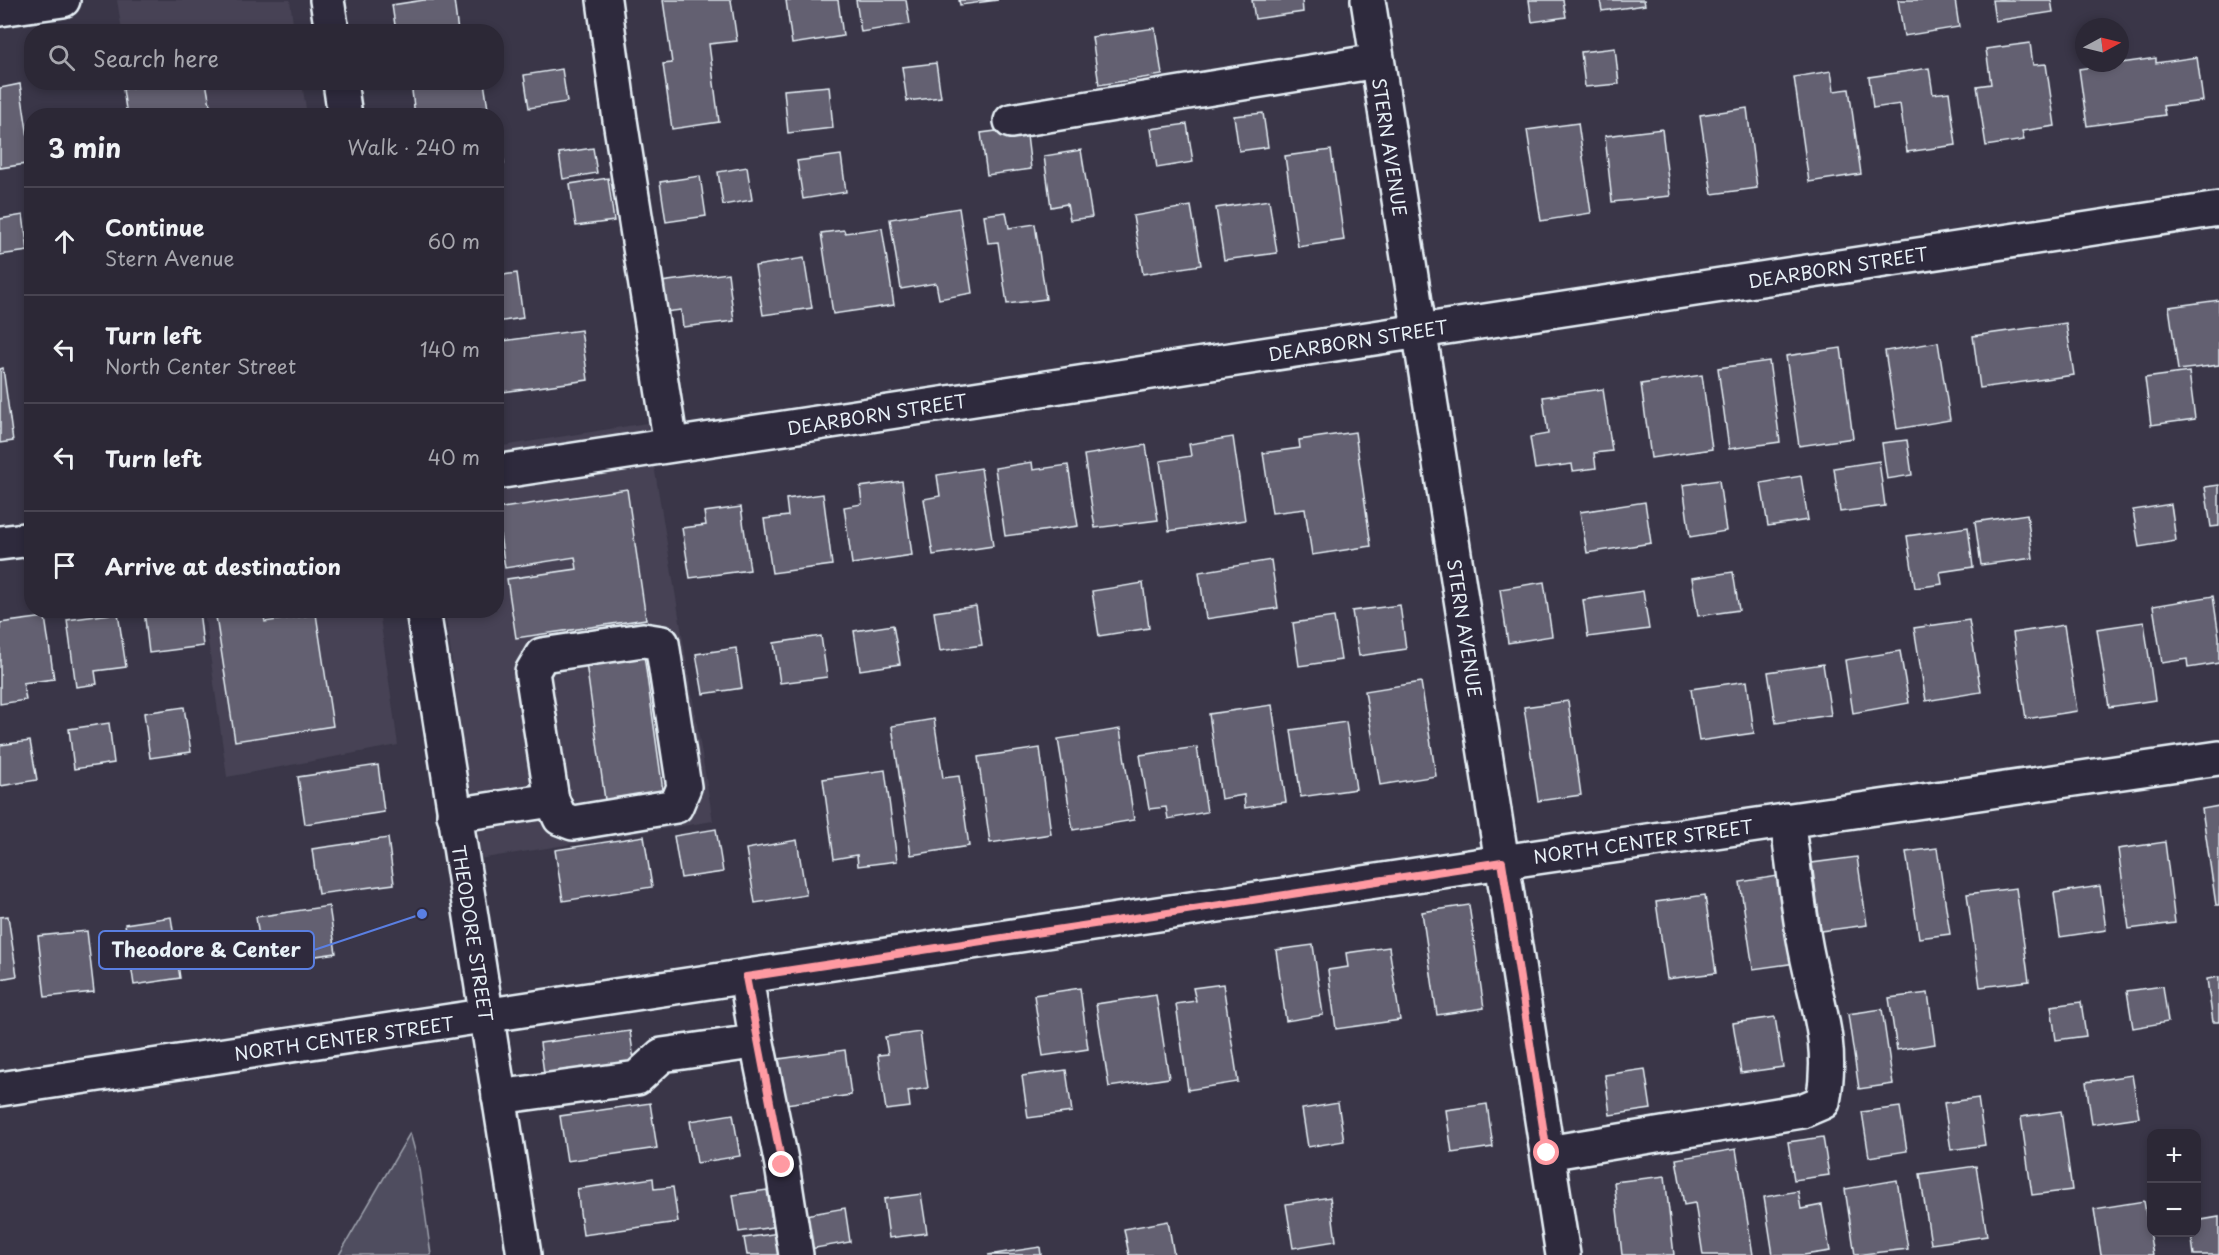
<!DOCTYPE html>
<html lang="en">
<head>
<meta charset="utf-8">
<style>
	:root { --surface:#2c2836; --page:#34303e; --text:#f1f3f6; --muted:#a6a6ad; --line:#484451 }
	body { margin:0; font-family:"Playpen Sans",sans-serif; background:var(--page); color:var(--text) }
	.controls { position:absolute; right:18px; bottom:18px; display:grid; overflow:hidden; border-radius:12px; box-shadow:0 3px 9px #0003 }
	.controls button { width:54px; height:54px; display:grid; place-items:center; padding:0; border:0; border-bottom:2px solid var(--line); background:var(--surface); color:var(--text); font:30px sans-serif }
	.compass { position:absolute; left:2075px; top:18px; width:54px; height:54px; border-radius:50%; background:var(--surface); box-shadow:0 3px 9px #0003; rotate:83deg }
	.stop { position:absolute; width:18px; height:18px; margin:-14px; border:4px solid #ff9aa2; border-radius:50%; background:#fff }
	.stop.end { background:#ff9aa2; border-color:#fff; box-shadow:0 2px 6px #0008 }
	.list { margin:0; padding:0; list-style:none }
	h2 { display:flex; justify-content:space-between; align-items:center; height:78px; margin:0; padding:0 24px; font-size:26px }
	h2 small { font-size:20px; font-weight:400; color:var(--muted) }
	.list li { display:grid; grid-template-columns:39px 1fr auto; gap:18px; align-items:center; box-sizing:border-box; height:108px; padding:0 24px; border-top:2px solid var(--line) }
	.list b { display:block; font-size:22px; white-space:nowrap }
	.list p { margin:0; font-size:20px; white-space:nowrap; color:var(--muted) }
	.list em { font-size:20px; font-style:normal; color:var(--muted) }
	.icon { flex:none; width:33px; height:33px; fill:none; stroke:currentColor; stroke-width:2; stroke-linecap:round; stroke-linejoin:round }
	.map { position:relative; flex:none; width:2219px; height:1255px; overflow:hidden }
	.search { position:absolute; background:var(--surface); box-shadow:0 3px 9px #0003; left:24px; top:24px; width:480px; height:66px; display:flex; align-items:center; gap:15px; box-sizing:border-box; padding:0 21px; border-radius:24px; color:var(--muted); font-size:22px }
	.panel { position:absolute; background:var(--surface); box-shadow:0 3px 9px #0003; left:24px; top:108px; width:480px; height:510px; border-radius:24px }
	.map>svg:first-child { display:block }
</style>
</head>
<body>
<div class="map">
<svg width="2219" height="1255" viewBox="0 0 2219 1255">
	<rect width="100%" height="100%" fill="#3a3648"/>
	<filter id="ink" filterUnits="userSpaceOnUse"><feTurbulence type="fractalNoise" baseFrequency=".0167" numOctaves="2"/><feDisplacementMap in="SourceGraphic" scale="12" xChannelSelector="R" yChannelSelector="G"/><feConvolveMatrix kernelMatrix="1 2 1 2 8 2 1 2 1" color-interpolation-filters="sRGB"/></filter>
	<g filter="url(#ink)">
		<path fill="#464354" d="M117,0H290L294,31H122Z
			M129,83H302L307,115H133Z
			M647,423L713,821L479,859L445,611L496,610L497,447Z
			M204,611H379L398,745L227,777Z"/>
		<path fill="#504e5f" stroke="#9ca0ac" stroke-width="1.5" d="M410,1133L418,1162L431,1255H339Z"/>
		<path fill="#636171" stroke="#e8f1f8" stroke-width="1.5" d="M424,0H454L458,32H396L392,5Z
			M663,0H731L737,41L709,44L719,122L672,129L663,64L672,63Z
			M786,0H838L843,36L792,44Z
			M856,0H906L910,24L861,32Z
			M959,0H998L960,5Z
			M1252,0H1302L1303,12L1255,19Z
			M1529,0H1563L1566,17L1532,22Z
			M1600,0H1644L1645,5L1602,11Z
			M1898,0H1955L1959,27L1904,36Z
			M1992,0H2051L2053,12L1995,21Z
			M1155,28L1162,75L1099,85L1092,37Z
			M2030,43L2033,65L2046,64L2055,126L2022,131L2024,140L1986,146L1977,86L1991,84L1986,49Z
			M1615,48L1619,84L1585,87L1581,52Z
			M2197,57L2203,101L2163,106L2165,115L2087,126L2079,69L2156,58V63Z
			M936,63L941,97L907,101L902,67Z
			M1929,68L1933,94L1949,92L1956,145L1907,152L1900,104L1873,108L1869,77Z
			M562,69L567,102L529,108L524,75Z
			M1831,71L1834,91L1849,89L1861,174L1809,182L1794,77Z
			M165,82H206L212,116H127L123,89Z
			M411,82H484L488,109L441,116H415Z
			M20,84L32,163L0,168V88Z
			M829,86L833,128L788,133L784,90Z
			M1747,108L1757,188L1712,194L1700,115Z
			M1263,113L1268,147L1239,151L1234,116Z
			M499,123L504,164L496,165V124Z
			M1578,123L1591,213L1541,221L1527,130Z
			M1187,124L1193,162L1157,168L1151,129Z
			M1026,127L1031,169L987,175L981,133Z
			M1662,129L1670,196L1612,202L1605,136Z
			M593,148L597,173L563,179L559,153Z
			M1081,150L1092,217L1070,220L1067,204L1051,207L1044,156Z
			M1331,150L1344,240L1298,247L1285,156Z
			M841,155L846,192L803,199L797,161Z
			M747,167L752,200L723,205L718,172Z
			M700,176L706,216L666,222L660,182Z
			M608,178L614,221L576,226L570,184Z
			M1269,200L1277,253L1224,260L1216,208Z
			M1191,206L1201,265L1143,274L1133,216Z
			M959,208L972,293L939,299L936,283L901,289L890,219Z
			M1006,212L1009,228L1035,224L1046,299L1007,304L998,242L988,243L984,215Z
			M23,215L28,251L0,255V219Z
			M882,228L894,305L833,314L821,233L844,230L845,233Z
			M804,258L812,308L763,315L755,266Z
			M517,273L523,318L496,322V276Z
			M728,273L734,321L683,327L681,310L665,312L661,282Z
			M2219,300V365L2178,370L2169,307Z
			M2066,323L2074,375L1980,388L1973,336Z
			M581,330L588,380L496,393V342Z
			M1938,342L1950,420L1897,429L1885,351Z
			M1841,348L1853,438L1799,446L1786,356Z
			M1769,361L1780,442L1729,449L1718,368Z
			M3,368L13,441L0,443V369Z
			M2189,372L2195,419L2151,425L2145,378Z
			M1702,375L1712,449L1651,458L1641,384Z
			M1603,389L1612,451L1594,453L1596,468L1573,471L1572,464L1535,469L1530,437L1548,434L1543,397Z
			M1355,432L1371,546L1312,555L1305,509L1272,513L1263,453L1300,448L1299,440Z
			M1233,437L1245,520L1169,531L1160,461L1191,456L1189,444Z
			M1907,440L1912,475L1887,479L1882,443Z
			M1146,445L1158,520L1095,528L1084,455Z
			M1879,461L1885,506L1840,512L1834,468Z
			M1032,462L1033,470L1068,465L1078,526L1005,536L995,468Z
			M981,468L993,546L933,555L924,499L940,496L937,475Z
			M1801,476L1808,520L1768,526L1761,483Z
			M1719,480L1726,531L1690,537L1683,485Z
			M902,481L912,555L852,564L844,507L862,504L860,487Z
			M2219,485V526L2211,527L2205,487Z
			M627,489L646,619L516,638L507,579L577,569L575,557L505,568L496,509Z
			M823,494L832,565L772,573L764,519L788,516L786,499Z
			M1645,502L1651,543L1587,553L1580,512Z
			M2171,504L2176,541L2139,547L2133,510Z
			M741,507L750,570L690,578L682,528L706,525L704,512Z
			M2027,514L2033,558L1981,565L1975,522Z
			M1968,527L1973,567L1940,572L1942,584L1915,588L1907,536Z
			M1271,560L1278,608L1206,619L1199,572Z
			M1733,572L1739,610L1698,616L1692,578Z
			M1544,582L1552,636L1508,643L1500,589Z
			M1143,583L1149,628L1099,636L1092,591Z
			M1643,591L1649,629L1588,637L1583,600Z
			M2213,596L2219,637V663L2188,668L2187,659L2162,663L2153,606Z
			M1400,605L1406,649L1359,656L1352,611Z
			M976,606L982,645L940,651L934,612Z
			M144,610H199L203,646L149,653Z
			M215,610H263L265,622L316,614L333,726L235,741Z
			M118,613L126,667L95,671L97,684L76,687L67,620Z
			M45,617L54,679L23,683L26,700L0,704V623Z
			M1334,617L1341,660L1299,666L1293,623Z
			M1969,620L1981,692L1926,701L1914,628Z
			M2144,622L2155,700L2109,707L2097,629Z
			M893,625L900,664L860,670L854,631Z
			M2064,625L2077,711L2026,719L2013,633Z
			M821,636L827,677L780,683L774,643Z
			M643,648L664,798L606,807L585,656Z
			M736,648L742,688L703,694L696,654Z
			M1900,651L1909,703L1853,713L1845,660Z
			M1823,664L1831,715L1776,723L1768,672Z
			M1747,681L1754,733L1699,741L1691,689Z
			M1421,682L1436,776L1380,785L1365,691Z
			M1568,701L1581,795L1538,801L1524,707Z
			M1272,705L1286,802L1245,808L1244,795L1221,799L1209,714Z
			M184,707L191,752L150,758L144,713Z
			M934,719L943,778L959,776L969,846L911,855L892,726Z
			M1346,722L1356,789L1301,797L1291,730Z
			M109,723L114,763L74,769L69,729Z
			M1120,729L1134,820L1073,830L1058,739Z
			M30,741L37,780L0,786V745Z
			M1197,747L1207,812L1168,819L1166,807L1149,809L1140,755Z
			M1040,748L1051,834L990,843L978,757Z
			M378,765L384,812L305,824L298,777Z
			M885,770L897,861L858,866L857,855L834,859L823,779Z
			M2219,806V905H2216L2202,809Z
			M716,829L723,872L681,878L674,836Z
			M644,836L652,887L563,901L555,850Z
			M388,838L394,884L318,894L312,849Z
			M797,840L806,895L755,903L746,849Z
			M2165,842L2175,923L2129,929L2118,849Z
			M1937,848L1950,934L1919,938L1906,852Z
			M1857,857L1867,925L1821,931L1812,863Z
			M1784,875L1796,963L1753,969L1740,882Z
			M2100,886L2106,930L2060,937L2054,893Z
			M2016,888L2029,981L1980,987L1967,894Z
			M1705,895L1716,973L1667,979L1656,902Z
			M1469,905L1484,1008L1437,1015L1422,912Z
			M329,906L336,953L263,964L256,917Z
			M8,916L17,976L0,979V917Z
			M171,917L180,978L134,985L125,924Z
			M87,931L94,992L45,997L38,936Z
			M1313,945L1323,1015L1286,1021L1276,950Z
			M1389,947L1400,1020L1336,1029L1328,970L1348,967L1346,953Z
			M2219,977V1022H2213L2207,979Z
			M1223,984L1238,1082L1188,1090L1176,1004L1196,1001L1193,988Z
			M2163,986L2168,1022L2133,1028L2127,991Z
			M1080,988L1088,1049L1043,1056L1034,995Z
			M1928,993L1935,1044L1897,1050L1889,998Z
			M1156,995L1169,1078L1109,1087L1096,1004Z
			M2081,1002L2086,1036L2056,1040L2051,1006Z
			M1882,1009L1893,1084L1859,1089L1848,1014Z
			M1775,1017L1783,1067L1741,1073L1733,1023Z
			M630,1031L635,1068L545,1081L540,1043Z
			M920,1032L928,1088L908,1091L910,1107L886,1110L878,1055L888,1054L885,1037Z
			M845,1050L851,1095L786,1104L779,1059Z
			M1645,1069L1651,1109L1610,1115L1605,1075Z
			M1066,1070L1072,1112L1028,1118L1022,1076Z
			M2132,1075L2139,1117L2092,1124L2086,1082Z
			M1978,1098L1985,1145L1951,1150L1944,1103Z
			M650,1103L657,1148L567,1161L560,1116Z
			M1338,1103L1344,1141L1308,1147L1302,1109Z
			M1487,1104L1493,1147L1452,1153L1446,1110Z
			M1900,1107L1907,1151L1869,1157L1862,1112Z
			M2061,1111L2072,1190L2032,1195L2021,1117Z
			M733,1114L740,1156L697,1163L690,1121Z
			M1823,1137L1829,1175L1794,1180L1788,1142Z
			M1736,1149L1753,1255H1703L1695,1203L1684,1205L1676,1159Z
			M1976,1166L1987,1236L1931,1244L1920,1174Z
			M1665,1176L1674,1255H1622L1614,1182Z
			M653,1178L654,1189L673,1187L678,1222L583,1235L577,1189Z
			M1897,1180L1908,1249L1855,1255L1845,1189Z
			M767,1190L773,1227L739,1232L733,1195Z
			M1798,1191L1801,1209L1822,1205L1830,1251L1804,1255H1773L1764,1197Z
			M921,1194L927,1233L889,1238L884,1199Z
			M1330,1197L1336,1241L1293,1248L1286,1204Z
			M2144,1201L2153,1255H2101L2094,1209Z
			M845,1208L850,1242L810,1249L805,1215Z
			M2219,1217V1255H2194L2191,1232H2196V1221Z
			M1168,1221L1174,1255H1129L1124,1229Z
			M779,1233L782,1255H747L744,1238Z
			M1040,1247L1041,1255H988Z"/>
		<g fill="none" stroke-linecap="round" stroke-linejoin="round">
			<g stroke="#e8f1f8" stroke-width="38">
				<path id="minor" d="M604,0L620,120L671,445
					M1368,0L1563,1255
					M0,9L63,0
					M1011,121L1377,61
					M496,472L2219,209
					M0,543L32,539
					M454,815L552,800L532,672L542,655L643,640L662,643L684,787L676,806L573,823L560,818L552,800
					M756,1038L782,1165L796,1255
					M0,1089L1502,862L2219,758
					M499,1097L637,1078L662,1055L746,1043L756,1038L746,977
					M1547,1153L1802,1111L1823,1102C1835,1038 1814,999 1804,939C1797,900 1793,860 1787,820"/>
			</g>
			<g stroke="#e8f1f8" stroke-width="38">
				<path id="major" d="M327,0L332,32
					M340,82L345,116
					M423,610L524,1255"/>
			</g>
			<use href="#minor" stroke="#2f2a3d" stroke-width="33"/>
			<use href="#major" stroke="#2f2a3d" stroke-width="33"/>
		</g>
	</g>
	<g fill="none" stroke-linecap="round" stroke-linejoin="round" filter="url(#ink)">
		<path stroke="#ff9aa2" stroke-width="8" d="M782,1165L746,977L1502,862L1547,1153"/>
	</g>
	<g text-anchor="middle" dominant-baseline="central" stroke-width="4.5" stroke-linejoin="round" paint-order="stroke">
		<g font-size="18" fill="#e8f1f8" stroke="#2f2a3d">
			<text transform="translate(1390 147) rotate(81)">STERN AVENUE</text>
			<text transform="translate(1838 267) rotate(-9)">DEARBORN STREET</text>
			<text transform="translate(1358 340) rotate(-9)">DEARBORN STREET</text>
			<text transform="translate(877 414) rotate(-9)">DEARBORN STREET</text>
			<text transform="translate(1465 628) rotate(81)">STERN AVENUE</text>
			<text transform="translate(1643 841) rotate(-8)">NORTH CENTER STREET</text>
			<text transform="translate(473 933) rotate(81)">THEODORE STREET</text>
			<text transform="translate(344 1038) rotate(-8)">NORTH CENTER STREET</text>
		</g>
	</g>
	<path fill="none" stroke="#5a7fe2" stroke-width="2" d="M422 914L314 950"/>
	<circle fill="#5a7fe2" stroke="#2f2a3d" stroke-width="2" cx="422" cy="914" r="6"/>
	<rect fill="#2f2a3d" stroke="#5a7fe2" stroke-width="2" x="99" y="931" width="215" height="38" rx="6"/>
	<g font-size="20" text-anchor="middle" font-weight="bold" fill="#e8f1f8">
		<text x="206" y="957">Theodore &amp; Center</text>
	</g>
</svg>
<div class="controls">
<button>+</button>
<button>−</button>
</div>
<svg class="compass" viewBox="-18 -18 36 36"><path d="M0-13l5 13h-10z" fill="#e53935"/><path d="M0 13l5-13h-10z" fill="#a6a6ad"/></svg>
<div class="stop" style="left:1547px;top:1153px"></div>
<div class="stop end" style="left:782px;top:1165px"></div>
<div class="search"><svg class="icon" aria-label="search" viewBox="0 0 24 24"><circle cx="10" cy="10" r="6"/><path d="M15 15l6 6"/></svg>Search here</div>
<section class="panel">
<h2>3 min<small>Walk · 240 m</small></h2>
<ul class="list">
<li><svg class="icon" aria-label="ahead" viewBox="0 0 24 24"><path d="M12 20V5M6 11l6-6 6 6"/></svg><div><b>Continue</b><p>Stern Avenue</p></div><em>60 m</em></li>
<li><svg class="icon" aria-label="left" viewBox="0 0 24 24"><path d="M17 20v-9H6M10 6l-5 5 5 5"/></svg><div><b>Turn left</b><p>North Center Street</p></div><em>140 m</em></li>
<li><svg class="icon" aria-label="left" viewBox="0 0 24 24"><path d="M17 20v-9H6M10 6l-5 5 5 5"/></svg><div><b>Turn left</b></div><em>40 m</em></li>
<li><svg class="icon" aria-label="arrive" viewBox="0 0 24 24"><path d="M6 21V4h12l-3 4 3 4H6"/></svg><div><b>Arrive at destination</b></div></li>
</ul>
</section>
</div>
</body>
</html>
